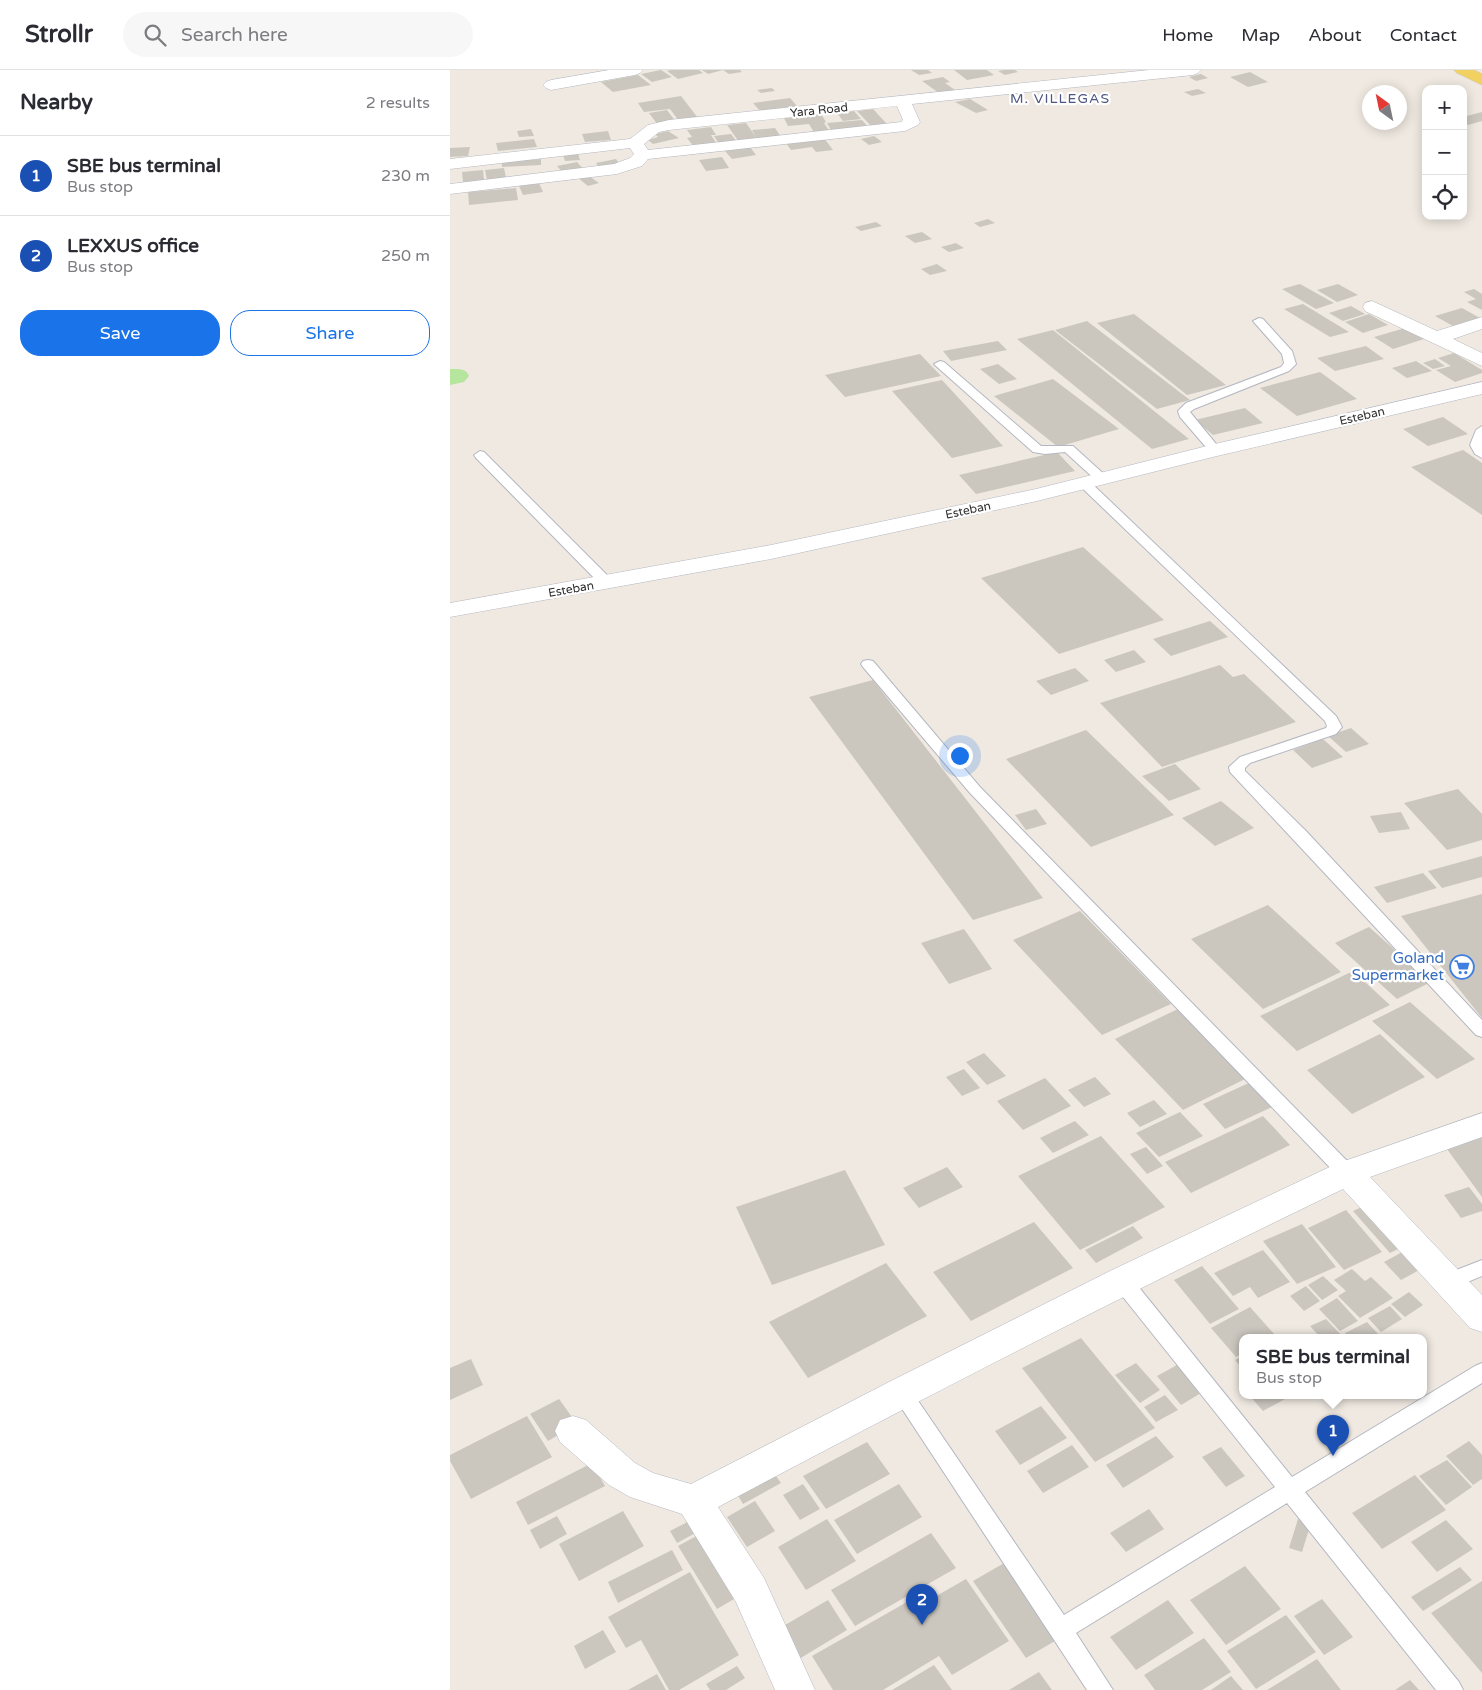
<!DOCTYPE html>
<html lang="en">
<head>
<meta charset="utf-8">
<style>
	:root { --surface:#fff; --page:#f7f7f7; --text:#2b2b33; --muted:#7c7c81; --line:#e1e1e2; --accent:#1a73e8 }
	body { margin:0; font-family:"Varela Round",sans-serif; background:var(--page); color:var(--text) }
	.controls { position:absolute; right:15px; top:15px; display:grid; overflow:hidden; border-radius:10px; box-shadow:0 2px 12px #0003 }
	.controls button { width:45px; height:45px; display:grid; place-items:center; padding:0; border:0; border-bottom:1px solid var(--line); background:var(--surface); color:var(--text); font:25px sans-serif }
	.compass { position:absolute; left:912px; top:15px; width:45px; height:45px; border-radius:50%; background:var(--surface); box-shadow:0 2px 12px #0003; rotate:327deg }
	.you { position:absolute; left:509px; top:685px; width:18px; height:18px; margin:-12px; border:4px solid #fff; border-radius:50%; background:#1a73e8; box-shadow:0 0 0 8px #1a73e833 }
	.badge { display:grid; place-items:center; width:32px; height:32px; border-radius:50%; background:var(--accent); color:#fff; font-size:16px; font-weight:700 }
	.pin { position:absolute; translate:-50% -41px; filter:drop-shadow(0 1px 2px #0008) }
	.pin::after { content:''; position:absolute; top:26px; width:18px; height:15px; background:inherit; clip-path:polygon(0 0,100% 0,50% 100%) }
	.popup { position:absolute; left:789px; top:1264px; width:188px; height:65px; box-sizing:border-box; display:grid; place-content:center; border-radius:10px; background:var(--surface); filter:drop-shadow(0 1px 4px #0005); font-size:16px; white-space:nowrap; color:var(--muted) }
	.popup b { font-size:19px; color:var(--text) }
	.popup::after { content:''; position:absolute; left:50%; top:100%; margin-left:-10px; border:10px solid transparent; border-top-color:var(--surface) }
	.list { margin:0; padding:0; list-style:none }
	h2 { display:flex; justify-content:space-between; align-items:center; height:65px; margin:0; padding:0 20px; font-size:21px }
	h2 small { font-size:16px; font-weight:400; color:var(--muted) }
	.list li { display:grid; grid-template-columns:32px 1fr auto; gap:15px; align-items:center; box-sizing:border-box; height:80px; padding:0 20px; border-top:1px solid var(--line) }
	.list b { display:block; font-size:19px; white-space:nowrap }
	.list p { margin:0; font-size:16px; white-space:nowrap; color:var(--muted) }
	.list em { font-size:16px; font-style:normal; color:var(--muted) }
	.actions { display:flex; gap:10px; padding:15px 20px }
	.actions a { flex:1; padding:11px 0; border:1px solid var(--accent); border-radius:20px; text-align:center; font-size:18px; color:var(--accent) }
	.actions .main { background:var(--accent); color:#fff }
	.icon { flex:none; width:28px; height:28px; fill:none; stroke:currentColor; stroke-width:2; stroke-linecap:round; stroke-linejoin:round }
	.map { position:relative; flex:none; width:1032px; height:1620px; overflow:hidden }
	header { display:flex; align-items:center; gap:30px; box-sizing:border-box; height:70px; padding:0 25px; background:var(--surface); border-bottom:1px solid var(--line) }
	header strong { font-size:24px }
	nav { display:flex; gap:28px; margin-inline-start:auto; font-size:18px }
	.search { width:350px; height:45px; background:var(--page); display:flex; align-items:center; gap:12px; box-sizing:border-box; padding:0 18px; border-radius:28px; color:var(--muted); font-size:19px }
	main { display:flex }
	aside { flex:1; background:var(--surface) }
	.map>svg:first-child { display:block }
</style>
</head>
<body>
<header>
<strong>Strollr</strong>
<div class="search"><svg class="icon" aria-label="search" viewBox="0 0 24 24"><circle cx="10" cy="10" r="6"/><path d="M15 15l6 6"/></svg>Search here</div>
<nav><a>Home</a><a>Map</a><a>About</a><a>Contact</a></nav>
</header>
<main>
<aside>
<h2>Nearby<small>2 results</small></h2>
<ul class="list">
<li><span class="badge" style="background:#1a4fb4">1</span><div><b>SBE bus terminal</b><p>Bus stop</p></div><em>230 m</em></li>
<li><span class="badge" style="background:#1a4fb4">2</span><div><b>LEXXUS office</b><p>Bus stop</p></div><em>250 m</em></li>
</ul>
<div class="actions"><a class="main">Save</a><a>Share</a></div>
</aside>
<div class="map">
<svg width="1032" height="1620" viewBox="0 0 1032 1620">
	<rect width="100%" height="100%" fill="#efe9e1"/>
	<path fill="#b6e59e" d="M0,299C7,299 17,298 19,306L14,312L0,315Z"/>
	<path fill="#cbc7bf" d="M211,0L222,7L202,12L191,4Z
		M221,0H249L253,3L228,9L217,1Z
		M252,0H290L292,2L279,4L273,0L258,4Z
		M461,0H478L482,3L469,5Z
		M504,0H537L544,5L517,10Z
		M554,0H565L568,2L555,5L548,1Z
		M800,2L818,12L798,17L780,7Z
		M751,4L758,8L746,11L739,7Z
		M188,5L201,15L163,22L151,12Z
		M493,7L500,12L495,13L505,20L489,23L472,11Z
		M322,18L325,21L311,23L307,20Z
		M748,19L756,23L742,26L734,22Z
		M231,26L248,48L229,51L220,39L194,42L188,33Z
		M340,28L347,36L310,41L303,33Z
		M520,29L538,40L526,43L505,32Z
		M423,39L437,54L421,56L407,41Z
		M217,40L226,52L208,55L199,43Z
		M404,41L411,49L393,51L387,43Z
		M1032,42V51L1018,55L1013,52V47Z
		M371,44L376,52L374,53L380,62L365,64L359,54L338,56L334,48Z
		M412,50L419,58L382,62L377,53Z
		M296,53L306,67L302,60L325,58L332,68L289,72L277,55Z
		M261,57L266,65H261L267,74L244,77L237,68L242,67L237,60Z
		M81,59L84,66L69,67L67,61Z
		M158,61L161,70L135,72L132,64Z
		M218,61L229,68L203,74L198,70L208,67L205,64Z
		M281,64L287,72L269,74L264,66Z
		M424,66L432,72L419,75L411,69Z
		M374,68L383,80L366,82L362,77L341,80L336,73Z
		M84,69L87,77L48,81L46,73Z
		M20,77L18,86L0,87V78Z
		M300,77L306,85L282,89L275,81Z
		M127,80L130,90L115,91L112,82Z
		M272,87L279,98L256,101L249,90Z
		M91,89V95L52,97V92Z
		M166,89L170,95L150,98L146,93Z
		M127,92L134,100L114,104L107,96Z
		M54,98L56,108L37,110L35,100Z
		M33,100L34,110L13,112L12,102Z
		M139,106L149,113L138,116L128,108Z
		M89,113L93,122L73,125L69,116Z
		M66,118L68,130L19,135L18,122Z
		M538,149L545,153L530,157L524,153Z
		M426,152L432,156L411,161L405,157Z
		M472,162L482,169L465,173L455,166Z
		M506,173L514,178L499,182L491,177Z
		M487,194L497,201L480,205L471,199Z
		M850,214L884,233L866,239L832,219Z
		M888,214L908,225L887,232L867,220Z
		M1024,219L1032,224V240L1017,232L1026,229L1014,222Z
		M853,234L899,262L880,267L834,239Z
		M901,236L915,244L893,251L879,243Z
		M1012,238L1030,248L1003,256L985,246Z
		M684,244L776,315L737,325L647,253Z
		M919,244L938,255L913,263L895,252Z
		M637,251L740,330L707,339L605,260Z
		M955,258L974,269L943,279L924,267Z
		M603,260L739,369L702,379L567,269Z
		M548,271L557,280L501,291L493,281Z
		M916,276L934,289L885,301L867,288Z
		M1004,283L1032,300V303L1005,312L986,300L1001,296L988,288Z
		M470,284L491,306L395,327L375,305Z
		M985,289L995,296L983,299L973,293Z
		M966,291L982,301L957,308L942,298Z
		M548,294L567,309L549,314L530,299Z
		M870,302L907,329L847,346L810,318Z
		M603,309L669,359L608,377L544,326Z
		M492,310L553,376L502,388L442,321Z
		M795,338L813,353L763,365L745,350Z
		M993,347L1018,364L978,376L953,359Z
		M1013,380L1032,393V445L961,397Z
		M607,382L625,401L526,424L509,405Z
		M633,477L714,550L609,584L531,508Z
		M760,551L778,567L721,586L703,569Z
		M684,580L696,592L666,602L654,590Z
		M770,595L783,607L794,604L846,652L712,697L650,633Z
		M625,598L639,611L601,625L586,611Z
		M423,610L593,828L523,850L359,627Z
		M901,658L919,674L896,682L878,666Z
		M636,660L724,745L641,777L556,689Z
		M873,669L893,687L862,698L843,680Z
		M725,694L751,719L719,731L692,706Z
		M1008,719L1032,744V770L997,780L954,733Z
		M771,731L804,758L765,776L732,748Z
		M586,739L597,754L576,760L565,745Z
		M951,742L960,759L929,763L920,746Z
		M1032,786V807L992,818L978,801Z
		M973,803L987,818L937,833L924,817Z
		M1032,824V948L951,846Z
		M818,835L891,902L813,939L741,869Z
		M630,841L721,934L652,965L563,870Z
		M919,857L981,912L947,929L885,873Z
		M514,859L542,899L499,914L471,873Z
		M903,901L940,935L847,981L810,946Z
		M960,932L1025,989L987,1009L922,951Z
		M730,938L799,1007L733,1040L665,969Z
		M930,964L975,1007L902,1044L857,1000Z
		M534,983L556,1006L537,1015L516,992Z
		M514,999L530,1018L512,1026L496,1007Z
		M645,1007L661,1024L634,1037L618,1020Z
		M595,1008L621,1036L573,1060L547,1031Z
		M801,1012L824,1036L775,1059L753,1034Z
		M704,1030L717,1044L690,1057L677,1043Z
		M730,1042L753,1066L709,1087L686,1063Z
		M813,1046L840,1075L741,1123L715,1092Z
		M625,1051L639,1065L603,1083L590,1068Z
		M1032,1063V1127L994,1075Z
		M651,1066L715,1137L630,1180L568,1106Z
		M696,1077L713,1096L697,1104L680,1084Z
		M497,1097L513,1117L469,1138L453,1118Z
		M395,1100L435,1175L322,1215L286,1137Z
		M1019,1117L1032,1134V1141L1011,1148L994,1125Z
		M918,1134L954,1176L940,1183L903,1141Z
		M896,1140L932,1182L894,1200L858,1158Z
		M584,1152L623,1198L521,1251L483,1202Z
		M852,1154L886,1197L847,1214L813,1171Z
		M683,1156L693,1168L646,1193L635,1180Z
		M813,1180L840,1212L808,1228L800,1217L783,1226L764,1203Z
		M956,1180L973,1198L951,1210L934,1192Z
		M436,1193L477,1246L358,1308L319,1252Z
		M752,1196L789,1239L760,1254L724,1210Z
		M902,1199L915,1211L921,1207L943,1228L910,1248L888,1226L896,1221L884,1210Z
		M873,1206L888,1220L872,1230L858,1215Z
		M856,1216L870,1231L854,1241L840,1226Z
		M959,1222L973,1235L955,1247L941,1234Z
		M887,1228L908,1251L890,1261L869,1239Z
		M940,1236L952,1249L931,1262L918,1248Z
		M800,1237L825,1265L822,1267H793V1283L786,1287L761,1258Z
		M876,1249L893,1267H870L860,1256Z
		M917,1252L929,1265L925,1267H898L895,1263Z
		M631,1268L705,1358L645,1392L572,1298Z
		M793,1286V1299L785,1290Z
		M21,1289L33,1315L0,1330V1298Z
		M686,1293L710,1320L690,1333L665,1305Z
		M727,1295L751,1323L731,1335L707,1306Z
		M715,1325L728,1340L706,1352L694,1337Z
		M799,1325H831L835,1329L813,1341Z
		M109,1329L127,1354L98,1371L80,1344Z
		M591,1336L617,1368L570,1395L545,1361Z
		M77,1346L102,1387L21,1429L0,1391V1385Z
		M706,1366L724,1387L673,1418L656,1395Z
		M1019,1371L1032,1385V1409L1023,1415L996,1386Z
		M417,1372L440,1404L376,1439L353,1406Z
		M622,1375L639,1397L593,1423L577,1401Z
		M771,1377L795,1406L776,1417L752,1387Z
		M997,1390L1022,1417L996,1435L969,1406Z
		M142,1393L155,1416L78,1455L66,1432Z
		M323,1402L331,1413L293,1434L286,1422Z
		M965,1405L996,1440L932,1479L902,1443Z
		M353,1414L370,1439L350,1450L333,1425Z
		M449,1414L472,1447L407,1484L384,1450Z
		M305,1431L325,1461L297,1477L277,1447Z
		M699,1439L714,1459L676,1482L660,1463Z
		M173,1441L194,1476L129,1511L109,1474Z
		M107,1446L117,1464L90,1479L80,1460Z
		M245,1448L251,1460L227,1473L220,1461Z
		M377,1449L406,1491L356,1520L328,1477Z
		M848,1449L861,1453L852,1482L839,1478Z
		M996,1450L1023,1479L987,1502L961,1472Z
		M252,1463L291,1525L267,1539L228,1476Z
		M481,1463L506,1498L405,1556L381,1520Z
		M222,1480L233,1500L168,1533L158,1512Z
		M556,1492L610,1568L576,1588L523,1511Z
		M795,1496L831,1539L776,1575L740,1530Z
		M1010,1497L1022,1510L973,1541L961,1527Z
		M240,1502L289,1585L229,1620H219L191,1570L176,1578L158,1547Z
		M516,1509L559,1571L502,1605L489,1586L433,1620H383L362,1586L457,1532L462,1540Z
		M1032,1511V1603L981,1543Z
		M872,1529L903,1567L874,1585L844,1546Z
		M378,1530L397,1560L349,1589L330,1558Z
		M718,1530L744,1563L686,1600L660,1567Z
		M836,1545L866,1582L806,1619L777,1581Z
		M153,1560L166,1582L135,1599L124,1576Z
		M754,1568L781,1602L752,1620H705L694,1605Z
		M867,1589L891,1620H817Z
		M484,1595L502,1620H442Z
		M287,1596L295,1608L276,1620H260L256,1614Z
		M589,1602L602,1620H559Z
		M207,1604L216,1620H178Z
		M781,1606L793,1620H761Z
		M960,1610L969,1620H945Z"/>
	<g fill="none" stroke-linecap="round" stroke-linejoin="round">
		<g stroke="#b4b7c1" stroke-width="2">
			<path id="service" d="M809,248L813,249L842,281L846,294L839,301L744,339L740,342L771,380L765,384L761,383L730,347L728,341L736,333L831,297L834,293L832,284L803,251Z
				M490,291L494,292L591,376H623L656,406L658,409L656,412H648L615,382L595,384L583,382L486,296L484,294Z
				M1032,356V388L1025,384L1020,375L1026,360Z
				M30,381L34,382L161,509L163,512L161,515H151L26,388L24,385Z
				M634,409L638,410L886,646L892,657L886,664L800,693L795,698V701L856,761L1032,950V967L1026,965L780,702L779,697L790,687L876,658L877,656L875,651L630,416L628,413Z
				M418,590L423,591L530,717L904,1098L906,1103L904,1108L897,1110L890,1108L520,723L413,597L411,594L413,591Z
				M1032,1190V1206L998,1220L991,1218L988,1212L991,1206Z
				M672,1203L679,1205L842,1407L1025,1296L1032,1293V1313L855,1422L1009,1612L1013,1620H986L837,1433L626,1563L663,1620H637L441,1322L444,1316L451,1313L458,1316L614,1545L825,1417L665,1217L662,1211L665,1205Z"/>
		</g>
		<g stroke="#b4b7c1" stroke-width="1">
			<path id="minor" d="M159,0H193L190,3L185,5L101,20L96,18L93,15L96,12L101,10Z
				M699,0H751L748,3L743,5L462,34L470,52L468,55L455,61L198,89L192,96L167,104L0,124V114L164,94L180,88L184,84L180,78L0,99V89L180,69L198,55L219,50ZM447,36L453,50L451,52L198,80L194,74L209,62L219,60Z
				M922,231L987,261L1032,247V259L1003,269L1032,283V296L915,241L913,237L915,233Z
				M1032,312V324L767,386L587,431L321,489L0,547V533L321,475L586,419L765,374Z
				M1032,1043V1067L920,1107L1032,1225V1262L1020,1258L893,1119C682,1221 474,1327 268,1437L314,1508L365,1620H325L286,1532L232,1444L180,1427L159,1415L110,1372L105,1361L110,1350L123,1346L136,1350L185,1393L203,1403L241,1414L439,1312L660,1201L886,1094Z"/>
		</g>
		<g stroke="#c9c9c9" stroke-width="1">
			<path id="primary" d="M1004,0H1024L1032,4V15L1007,3Z"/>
		</g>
		<use href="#service" fill="#fff" fill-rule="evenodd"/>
		<use href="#minor" fill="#fff" fill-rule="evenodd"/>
		<use href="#primary" fill="#f2d163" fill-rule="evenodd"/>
	</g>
	<defs>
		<g id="supermarket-ring" transform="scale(1.25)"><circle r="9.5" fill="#fff" stroke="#3f7fe0" stroke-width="1.5"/><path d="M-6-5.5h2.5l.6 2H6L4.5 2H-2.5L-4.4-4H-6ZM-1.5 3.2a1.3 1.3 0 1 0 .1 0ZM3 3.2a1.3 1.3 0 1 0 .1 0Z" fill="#3f7fe0"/></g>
	</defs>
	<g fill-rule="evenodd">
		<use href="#supermarket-ring" x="1012" y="897"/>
	</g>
	<g text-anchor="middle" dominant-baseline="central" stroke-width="4.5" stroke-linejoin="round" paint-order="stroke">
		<g font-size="12" fill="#2e2e2e" stroke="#fff">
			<text transform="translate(369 40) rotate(-6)">Yara Road</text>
			<text transform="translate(912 346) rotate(-13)">Esteban</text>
			<text transform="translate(518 440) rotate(-12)">Esteban</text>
			<text transform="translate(121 519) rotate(-10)">Esteban</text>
		</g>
		<g font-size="14" letter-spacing="1" fill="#4d5680" stroke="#fff">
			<text x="610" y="28">M. VILLEGAS</text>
		</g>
		<g font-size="15" fill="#366cbe" stroke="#fff" text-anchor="end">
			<text x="994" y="888">Goland<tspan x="994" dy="17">Supermarket</tspan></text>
		</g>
	</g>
</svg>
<div class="controls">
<button>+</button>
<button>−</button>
<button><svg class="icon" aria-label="locate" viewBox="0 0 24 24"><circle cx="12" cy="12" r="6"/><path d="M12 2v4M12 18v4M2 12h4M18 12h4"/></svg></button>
</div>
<svg class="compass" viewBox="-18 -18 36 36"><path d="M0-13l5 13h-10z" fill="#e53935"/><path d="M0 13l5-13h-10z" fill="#7c7c81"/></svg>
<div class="you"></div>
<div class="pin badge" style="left:883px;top:1386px;background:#1a4fb4">1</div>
<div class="popup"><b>SBE bus terminal</b>Bus stop</div>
<div class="pin badge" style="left:472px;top:1555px;background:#1a4fb4">2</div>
</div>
</main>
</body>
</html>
